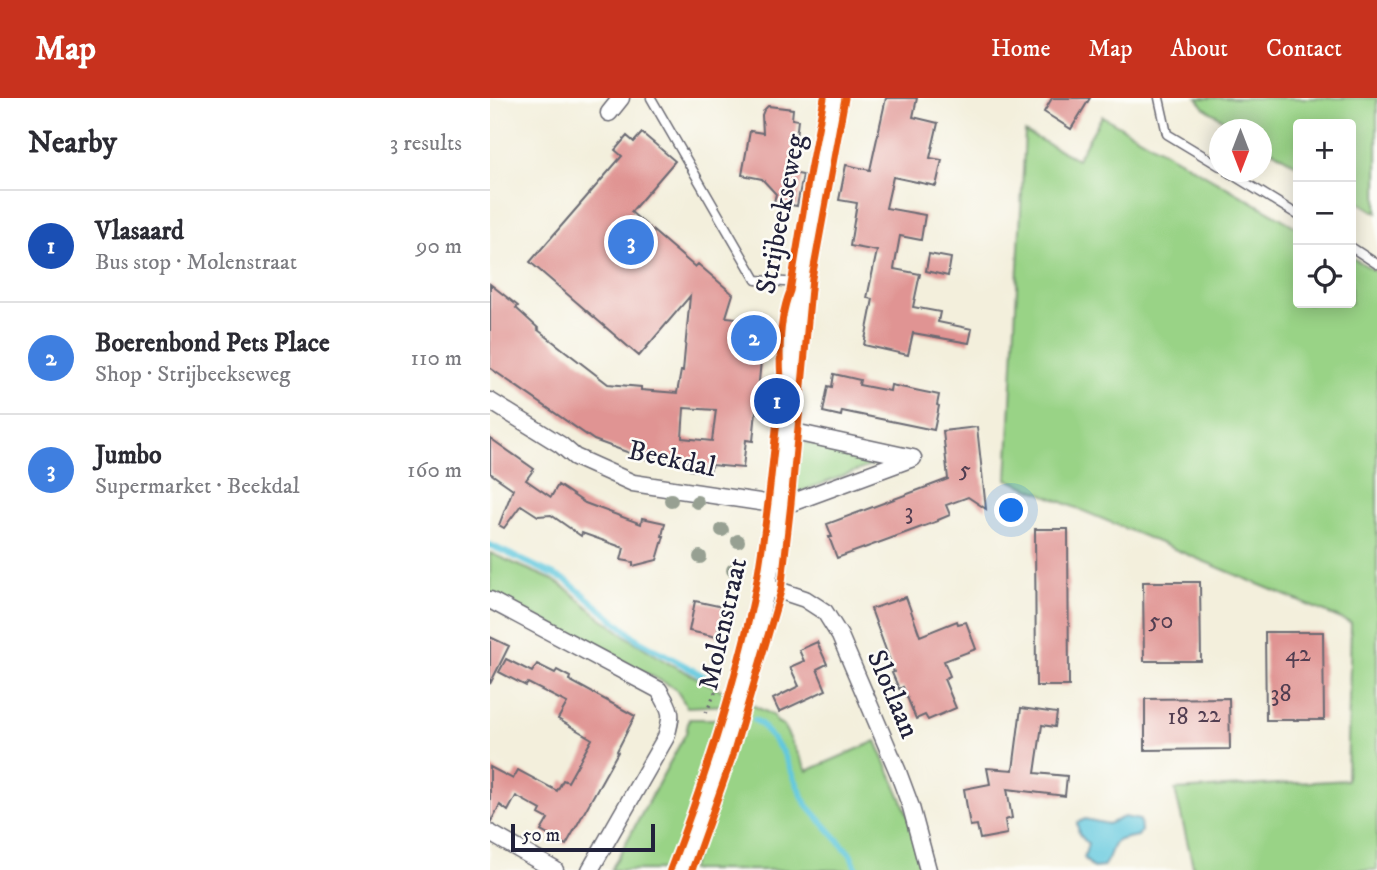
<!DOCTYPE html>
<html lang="en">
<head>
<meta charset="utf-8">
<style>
	:root { --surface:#fff; --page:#f7f7f7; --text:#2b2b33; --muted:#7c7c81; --line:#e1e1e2; --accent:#c8321e }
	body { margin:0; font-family:"IM FELL DW Pica",serif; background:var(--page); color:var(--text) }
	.controls { position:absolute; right:21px; top:21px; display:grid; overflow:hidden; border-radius:7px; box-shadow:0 4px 18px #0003 }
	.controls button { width:63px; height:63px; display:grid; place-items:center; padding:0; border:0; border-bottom:2px solid var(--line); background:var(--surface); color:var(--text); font:35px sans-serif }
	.compass { position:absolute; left:719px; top:21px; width:63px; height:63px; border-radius:50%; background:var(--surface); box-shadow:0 4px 18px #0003; rotate:180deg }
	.scale { position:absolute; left:21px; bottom:18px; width:144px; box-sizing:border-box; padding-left:7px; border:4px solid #22223b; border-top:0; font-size:19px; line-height:24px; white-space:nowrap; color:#22223b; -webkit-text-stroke:5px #fdfcf7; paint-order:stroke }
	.you { position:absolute; left:522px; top:413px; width:24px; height:24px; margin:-18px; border:5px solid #fff; border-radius:50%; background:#1a73e8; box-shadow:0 0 0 10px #1a73e833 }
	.badge { display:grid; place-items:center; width:46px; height:46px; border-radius:50%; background:var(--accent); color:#fff; font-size:23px; font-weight:700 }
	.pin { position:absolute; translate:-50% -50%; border:4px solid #fff; box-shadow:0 2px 7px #0006 }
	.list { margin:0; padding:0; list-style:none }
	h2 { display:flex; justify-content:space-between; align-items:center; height:91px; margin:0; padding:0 28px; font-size:30px }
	h2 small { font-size:23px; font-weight:400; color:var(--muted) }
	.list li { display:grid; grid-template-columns:46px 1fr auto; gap:21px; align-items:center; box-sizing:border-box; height:112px; padding:0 28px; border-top:2px solid var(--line) }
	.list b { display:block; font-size:26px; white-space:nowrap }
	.list p { margin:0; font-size:23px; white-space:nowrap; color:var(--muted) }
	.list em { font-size:23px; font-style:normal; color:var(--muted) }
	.icon { flex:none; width:38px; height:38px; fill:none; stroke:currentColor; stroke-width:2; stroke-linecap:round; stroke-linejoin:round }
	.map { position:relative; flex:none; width:887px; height:772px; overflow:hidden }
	header { display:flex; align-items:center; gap:42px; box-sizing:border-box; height:98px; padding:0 35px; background:var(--accent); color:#fff }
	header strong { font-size:33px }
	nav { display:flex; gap:38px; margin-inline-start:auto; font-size:24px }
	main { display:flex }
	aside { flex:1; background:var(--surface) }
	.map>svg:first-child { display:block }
</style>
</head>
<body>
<header>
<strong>Map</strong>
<nav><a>Home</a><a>Map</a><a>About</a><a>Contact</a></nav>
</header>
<main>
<aside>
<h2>Nearby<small>3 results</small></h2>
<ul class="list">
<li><span class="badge" style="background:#1a4fb4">1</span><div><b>Vlasaard</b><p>Bus stop · Molenstraat</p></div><em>90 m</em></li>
<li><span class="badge" style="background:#3f7fe0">2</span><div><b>Boerenbond Pets Place</b><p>Shop · Strijbeekseweg</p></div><em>110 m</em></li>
<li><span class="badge" style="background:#3f7fe0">3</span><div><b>Jumbo</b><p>Supermarket · Beekdal</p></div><em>160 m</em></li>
</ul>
</aside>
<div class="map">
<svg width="887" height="772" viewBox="0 0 887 772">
	<rect width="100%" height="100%" fill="#fdfcf7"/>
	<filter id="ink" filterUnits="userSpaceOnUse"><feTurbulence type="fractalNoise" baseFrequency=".0143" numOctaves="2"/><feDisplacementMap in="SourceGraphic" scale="14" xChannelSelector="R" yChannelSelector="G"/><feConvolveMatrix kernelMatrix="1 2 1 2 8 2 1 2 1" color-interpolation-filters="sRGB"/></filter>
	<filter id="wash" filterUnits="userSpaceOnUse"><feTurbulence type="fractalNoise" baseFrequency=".00686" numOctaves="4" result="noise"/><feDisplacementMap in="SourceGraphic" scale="28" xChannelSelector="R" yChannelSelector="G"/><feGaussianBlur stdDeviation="1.57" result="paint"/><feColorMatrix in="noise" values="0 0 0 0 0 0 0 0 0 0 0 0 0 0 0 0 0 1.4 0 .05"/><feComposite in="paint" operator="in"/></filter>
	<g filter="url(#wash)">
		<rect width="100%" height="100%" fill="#f3efdc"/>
		<path fill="#99d386" stroke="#5e7a60" stroke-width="2" d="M707,0H887V115L861,99V26H808V68L772,46V32L748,31L715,10Z
			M612,18L808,130V205H861V159L887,174V772H704L685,692L857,682L861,525L517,381L535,34L587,61Z
			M302,342L399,361L296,399Z
			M0,455L63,482L77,491L105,515L140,541L178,565L241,597L238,607L197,609L185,590L0,495Z
			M256,604L283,617L287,624L293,627L317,673L386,643C403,684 428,727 429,772H200Z
			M199,621H234L182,772H121L196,635Z"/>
		<path fill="#61c8de" stroke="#42758c" stroke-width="2" d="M634,719L650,722L651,733L648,738C613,743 629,747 613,769L603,770L594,760L598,746L589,736L587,725L595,721L618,726Z"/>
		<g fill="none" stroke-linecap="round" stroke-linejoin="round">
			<path stroke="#61c8de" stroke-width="6" d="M0,447L77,483L148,542L219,581
				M265,622L271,626L293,654L316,706L361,757L367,772"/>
		</g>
		<g id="blocks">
			<path fill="#e09493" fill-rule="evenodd" d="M396,0H427L423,19L448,25L440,60L452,62L446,88L403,79L396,110L435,117L431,142L410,138L404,171L430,176L423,209L450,214L448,224L482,231L479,245L423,235L418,257L374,247L383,201L377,200L387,153L360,148L367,105L349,102L356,67L380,72Z
				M562,0H600L581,31L554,14Z
				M278,8L303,11L302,21L308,22L302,75L313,77L307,108L284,104L286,96L272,81L252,77L260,33L273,35L272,17L274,12Z
				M152,35L185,63L141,114L205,169L208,166L243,196L236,219L275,223L263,343L256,342L253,370L221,367L220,374L200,372L201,364L165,360L164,364L104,342L0,270V186L28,208L26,210L49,231L48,232L118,286L151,289V292L187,295L191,273H193L200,198L149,258L40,164L132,58L125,52L137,38L144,44ZM194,310L226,312L222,343L192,340Z
				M439,156L461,160L458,178L436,173Z
				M344,276L370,282L369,287L400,293L401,287L449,297L447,307L449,308L444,332L352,313L351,318L333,314L338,288L342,289Z
				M487,329L496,411L478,399L456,407L460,417L448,422V423L347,460L339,439H342L337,426L458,381L453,333Z
				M0,340L44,371L36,382L61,399L68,387L95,405L151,426L152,420L175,425L172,438H174L167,462L143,468V464L131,462L134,450L92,435L91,438L61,417L48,418L31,407L14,430L9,427L23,391L0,375Z
				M545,431H578L579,588H546Z
				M653,484H710L711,563H654Z
				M416,499L430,538L467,523L468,526L476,524L486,551L454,563L460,578L454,581L466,610L438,622L435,617L426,621L413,589L409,591L402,575L404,574L381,511Z
				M205,503L233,509L227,539L199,533Z
				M775,534H833L834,622H776Z
				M0,539L19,548L0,586Z
				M327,544L337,566L327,571L336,592L289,614L283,601L309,588L300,569L314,563L309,552Z
				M16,561L42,574L47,566L65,575L67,572L80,579L79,582L145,618L127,653L128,654L76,747L51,733L58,721L49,716L51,712L26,698L18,713L10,707L0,725V669L23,681L28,672L67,693L73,682L78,684L102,641L68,621L77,605L38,585L36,588L9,574Z
				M739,600L740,651L655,652V601Z
				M531,610L567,615L565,629L552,627L545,675L577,678L575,698L517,691L522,720L515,722L517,736L490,741L487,727L480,728L474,691L500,686L497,670L523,672Z"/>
		</g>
	</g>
	<g filter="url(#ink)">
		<use href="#blocks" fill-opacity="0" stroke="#6b6a73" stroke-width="2"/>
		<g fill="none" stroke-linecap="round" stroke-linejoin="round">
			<g stroke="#6b6a73" stroke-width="11">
				<path id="lane" d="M161,0L266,182L309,185
					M669,0L677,36L730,68
					M738,74L808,117
					M861,149L887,166"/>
			</g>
			<g stroke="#6b6a73" stroke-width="19">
				<path id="street" d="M119,15L131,0
					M0,303L71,347L85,359L143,385L289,407L301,405L423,360
					M295,332L423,360
					M274,490L291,493L315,501L335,514L350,538L408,674L421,709L438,772
					M0,502L169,592C182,614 183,615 176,639L100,772
					M0,735L65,772"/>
			</g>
			<g stroke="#6b6a73" stroke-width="24">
				<path id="secondary" d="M192,772L229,669L253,580L274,490L289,407L300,276L310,185L322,105L344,0"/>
			</g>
			<path stroke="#6b6a73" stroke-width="3.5" stroke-dasharray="2 5" stroke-linecap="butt" d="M216,615L228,588"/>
			<use href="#lane" stroke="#fff" stroke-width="8"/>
			<use href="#street" stroke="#fff" stroke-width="16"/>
			<use href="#secondary" stroke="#fff" stroke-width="21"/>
			<g stroke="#fdfcf7" stroke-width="11">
				<path id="cycleway" d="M180,772C205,707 227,642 245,575C253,546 261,517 266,487C278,419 284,350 291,282C289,253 289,220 300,193L320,72L334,0
					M202,772L243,657L291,493L301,405L322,180L355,0"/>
			</g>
			<use href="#cycleway" stroke="#e8590c" stroke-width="7"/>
		</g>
		<g fill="#97a092">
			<circle cx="181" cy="402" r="7"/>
			<circle cx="207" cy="404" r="7"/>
			<circle cx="232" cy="432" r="7"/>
			<circle cx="248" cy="443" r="7"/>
			<circle cx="210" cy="459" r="7"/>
			<circle cx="243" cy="472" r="7"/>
		</g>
	</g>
	<g text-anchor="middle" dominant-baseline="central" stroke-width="5" stroke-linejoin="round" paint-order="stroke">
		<g font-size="24" fill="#523e51">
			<text x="475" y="372">5</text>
			<text x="419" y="414">3</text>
			<text x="671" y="523">50</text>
			<text x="808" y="556">42</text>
			<text x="791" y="596">38</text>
			<text x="719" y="617">22</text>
			<text x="688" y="619">18</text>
		</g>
		<g font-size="28" fill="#22223b" stroke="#fdfcf7">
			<text transform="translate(291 116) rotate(-79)">Strijbeekseweg</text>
			<text transform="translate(182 361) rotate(12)">Beekdal</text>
			<text transform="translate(233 526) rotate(-77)">Molenstraat</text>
			<text transform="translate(403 596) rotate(67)">Slotlaan</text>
		</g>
	</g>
</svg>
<div class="controls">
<button>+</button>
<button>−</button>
<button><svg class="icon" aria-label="locate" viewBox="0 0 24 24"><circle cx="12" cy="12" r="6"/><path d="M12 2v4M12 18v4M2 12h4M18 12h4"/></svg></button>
</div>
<svg class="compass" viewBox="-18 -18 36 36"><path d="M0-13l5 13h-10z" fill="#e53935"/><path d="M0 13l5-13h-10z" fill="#7c7c81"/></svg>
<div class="scale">50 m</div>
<div class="you"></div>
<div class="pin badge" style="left:287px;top:303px;background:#1a4fb4">1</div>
<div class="pin badge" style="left:264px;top:240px;background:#3f7fe0">2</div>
<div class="pin badge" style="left:141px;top:144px;background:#3f7fe0">3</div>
</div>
</main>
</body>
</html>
